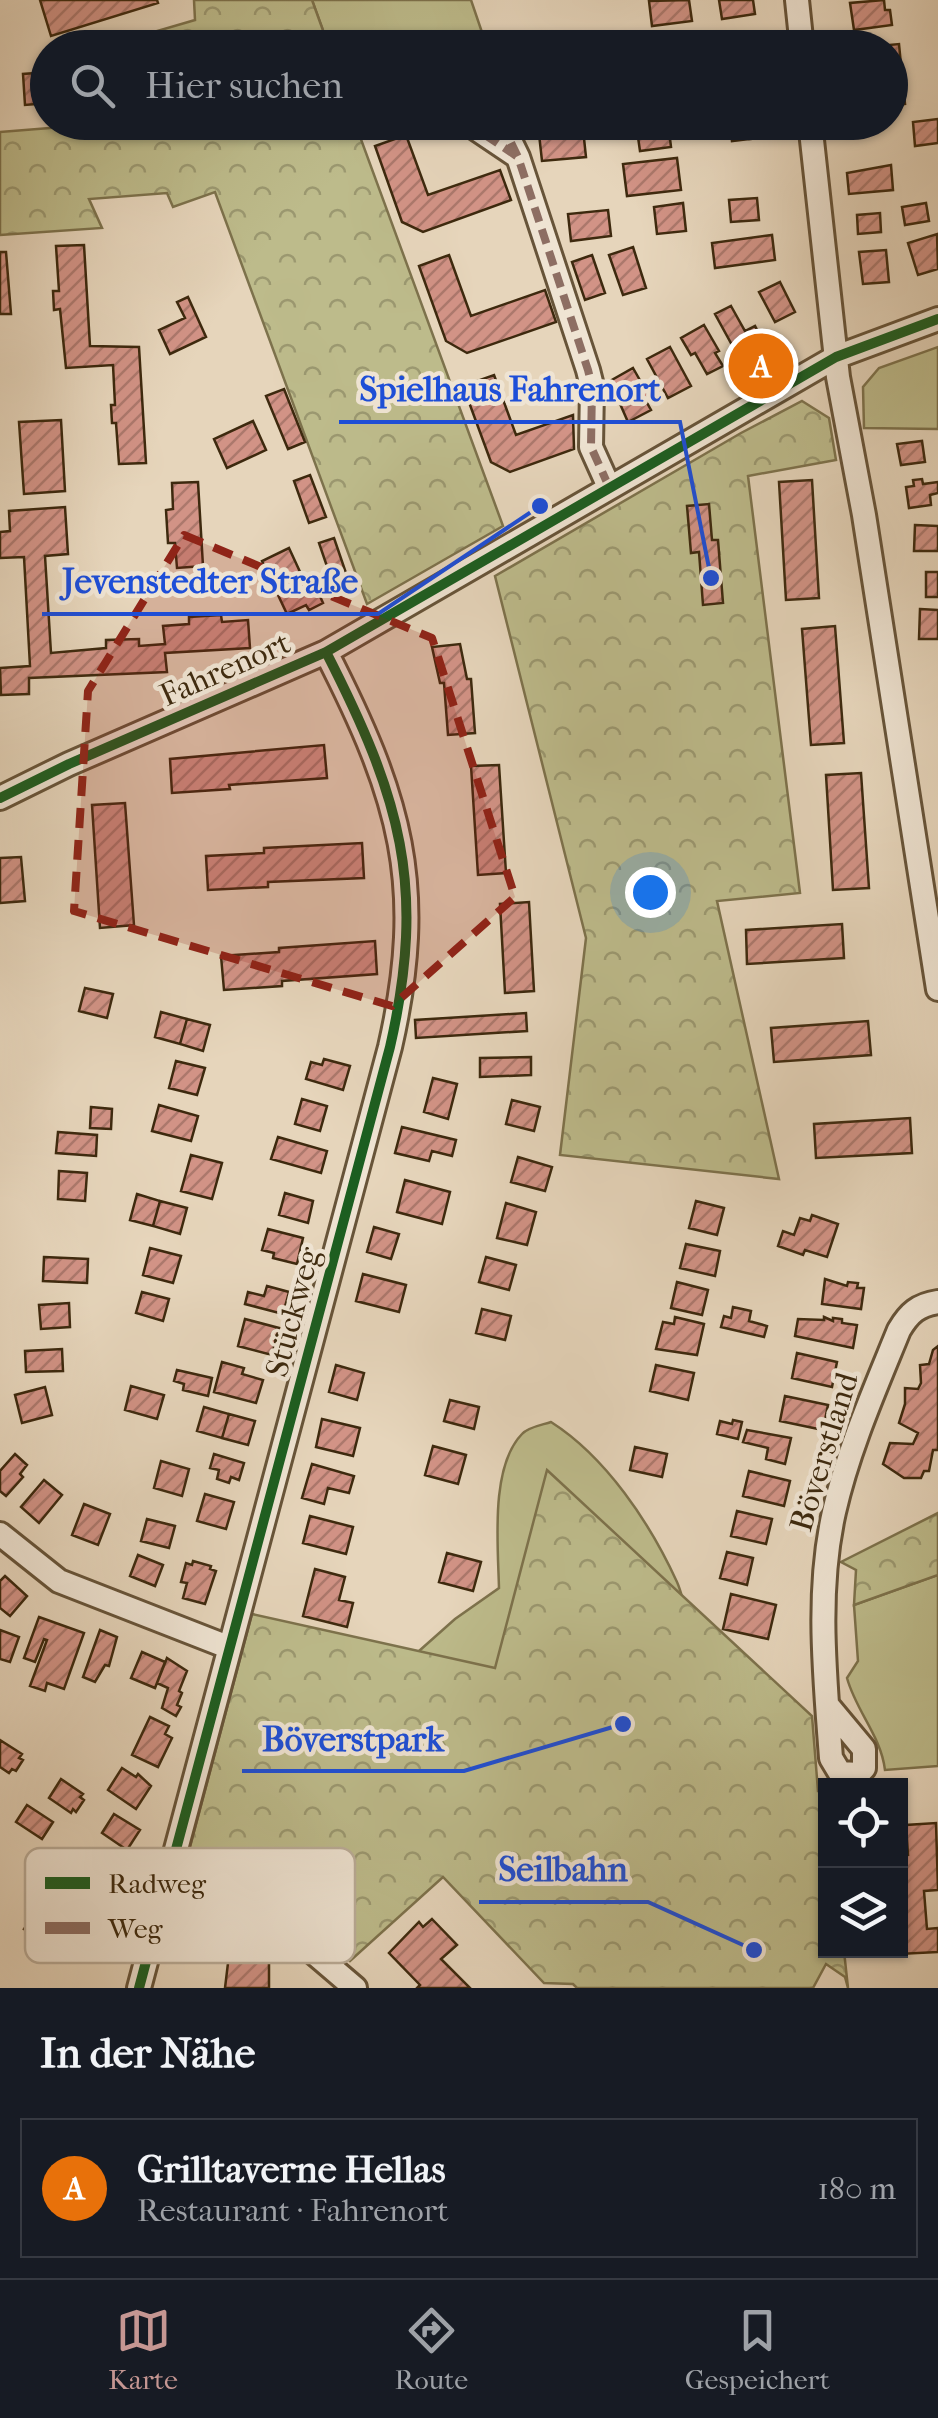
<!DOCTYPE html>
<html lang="de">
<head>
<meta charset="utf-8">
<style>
	:root { --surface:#171b24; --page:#20242c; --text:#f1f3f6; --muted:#9ea1a6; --line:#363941; --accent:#c59692 }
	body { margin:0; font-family:"IM FELL French Canon",serif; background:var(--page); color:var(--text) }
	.controls { position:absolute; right:30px; bottom:30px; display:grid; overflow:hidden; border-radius:0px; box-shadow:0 2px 8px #0004 }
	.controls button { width:90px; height:90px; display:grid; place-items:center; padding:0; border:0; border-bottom:2px solid var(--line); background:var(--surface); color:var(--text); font:50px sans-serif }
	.you { position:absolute; left:650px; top:892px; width:35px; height:35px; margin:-25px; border:8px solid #fff; border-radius:50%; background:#1a73e8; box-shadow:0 0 0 15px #1a73e833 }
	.badge { display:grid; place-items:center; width:65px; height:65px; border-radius:50%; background:var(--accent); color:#fff; font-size:32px; font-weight:700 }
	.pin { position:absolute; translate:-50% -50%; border:5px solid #fff; box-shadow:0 2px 10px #0006 }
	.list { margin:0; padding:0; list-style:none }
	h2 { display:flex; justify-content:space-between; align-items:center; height:130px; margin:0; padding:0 40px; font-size:42px }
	h2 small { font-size:32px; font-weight:400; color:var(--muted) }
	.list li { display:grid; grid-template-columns:65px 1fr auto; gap:30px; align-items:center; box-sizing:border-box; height:140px; margin:0 20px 20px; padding:0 20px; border:2px solid var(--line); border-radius:0px }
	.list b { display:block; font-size:38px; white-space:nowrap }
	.list p { margin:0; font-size:32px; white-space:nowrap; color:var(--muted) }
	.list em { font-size:32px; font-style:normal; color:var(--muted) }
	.icon { flex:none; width:55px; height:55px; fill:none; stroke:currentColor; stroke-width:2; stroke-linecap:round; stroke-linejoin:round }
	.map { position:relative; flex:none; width:938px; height:1988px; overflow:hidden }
	.search { position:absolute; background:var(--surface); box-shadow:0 2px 8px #0004; left:30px; right:30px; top:30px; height:110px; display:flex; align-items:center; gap:25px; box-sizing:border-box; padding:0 35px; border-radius:55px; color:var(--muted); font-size:38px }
	.sheet { height:290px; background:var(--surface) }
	nav { display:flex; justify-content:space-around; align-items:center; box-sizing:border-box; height:140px; border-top:2px solid var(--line); background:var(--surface); font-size:28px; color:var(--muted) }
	nav a { display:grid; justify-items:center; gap:5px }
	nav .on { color:var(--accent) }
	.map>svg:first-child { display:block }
</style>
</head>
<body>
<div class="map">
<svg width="938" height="1988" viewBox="0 0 938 1988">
	<defs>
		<pattern id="forest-crowns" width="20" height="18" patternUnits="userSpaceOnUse" patternTransform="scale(2.5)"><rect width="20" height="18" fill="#bdbb8b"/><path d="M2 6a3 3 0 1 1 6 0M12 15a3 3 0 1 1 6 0" fill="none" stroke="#9b9870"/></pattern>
		<pattern id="building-hatch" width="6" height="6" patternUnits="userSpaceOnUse" patternTransform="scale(2.5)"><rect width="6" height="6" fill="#d29386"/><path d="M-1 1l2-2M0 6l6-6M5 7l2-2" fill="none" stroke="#ac786c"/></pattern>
	</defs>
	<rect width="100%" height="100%" fill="#e6d5bb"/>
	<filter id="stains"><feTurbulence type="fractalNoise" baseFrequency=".002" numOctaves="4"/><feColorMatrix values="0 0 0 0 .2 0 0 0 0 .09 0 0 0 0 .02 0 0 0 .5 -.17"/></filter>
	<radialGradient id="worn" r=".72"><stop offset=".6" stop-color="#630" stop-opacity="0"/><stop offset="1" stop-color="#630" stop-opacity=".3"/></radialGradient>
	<path fill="#bdbb8b" stroke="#7d724c" stroke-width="2.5" d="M312,0H471L487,47H329Z
		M938,347V429L864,428L863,387L879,368Z
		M551,1422C606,1457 650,1523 677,1582C684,1598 687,1618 691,1636L536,1627L484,1694L410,1659L455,1619L499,1588C498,1545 490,1467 522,1434C528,1427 542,1425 551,1422Z
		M938,1575V1766L885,1770C881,1736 856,1711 847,1678L858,1661L854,1605Z"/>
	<path fill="url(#forest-crowns)" stroke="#7d724c" stroke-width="2.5" d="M194,0H312L329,47H163L157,31L195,20Z
		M112,123H355L503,526L367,604L215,192L173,207L167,193L89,199L102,228L0,235V132Z
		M802,401L829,418L836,460L748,476L800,893L717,901L779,1179L560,1155L586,938L495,576L741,433Z
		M547,1470L812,1716L818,1791H825L826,1950L844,1951L848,1988L845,1977L826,1964L813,1988H577L573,1984L544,1983L443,1877L350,1961L335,1945L310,1930L199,1900L182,1877L252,1614L495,1668Z
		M938,1513V1575L854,1605L856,1570L841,1562Z"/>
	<path fill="url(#building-hatch)" stroke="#3d290e" stroke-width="2.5" d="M40,0H157L158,3L51,36Z
		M689,0L692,21L652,26L649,1Z
		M719,0H753L755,14L722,19Z
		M884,0L885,10H890L892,25L854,30L850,3Z
		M756,32L758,48H723L721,36Z
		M878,42L879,46L899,44L902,75L890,76V48H859L865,47L864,43Z
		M48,72V103L25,105L23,74Z
		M902,75L905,104L890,106V76Z
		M938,119V143L915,146L913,122Z
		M668,122L671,147L640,151L638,137L630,138L629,126Z
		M730,122H748L750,139L732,141Z
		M748,122H765L767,137L750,139Z
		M583,129L586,157L542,161L539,134Z
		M406,135L428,195L500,170L511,200L423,232L402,222L375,146Z
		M677,158L681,190L627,196L623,164Z
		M891,165L893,190L849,194L847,173Z
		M757,198L759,220L731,222L729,200Z
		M683,203L686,231L657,234L654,207Z
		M926,203L929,221L905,225L902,207Z
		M608,210L611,236L571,241L568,214Z
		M880,213L881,232L858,234L857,215Z
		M937,234L938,269L918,275L908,243Z
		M772,235L775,260L715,268L712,243Z
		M84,245L90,346L139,347L146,463L119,464L116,423H112L111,405H115L113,365L66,368L60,309L54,310L53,291H59L56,246Z
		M633,247L646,288L623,295L609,255Z
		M886,250L889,282L863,284L859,252Z
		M0,252H6L11,314H0Z
		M449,255L471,316L545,290L556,322L467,353L446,341L419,266Z
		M592,255L605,293L585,300L572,262Z
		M780,282L795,312L775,322L759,292Z
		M188,297L206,337L170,354L159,330L185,318L177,302Z
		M731,306L745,331L755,326L768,351L743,365L715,314Z
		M704,325L719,351L715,353L723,366L707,374L695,353L691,355L681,338Z
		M670,347L691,386L668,398L647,359Z
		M633,368L650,398L646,401L651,410L628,422L610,381Z
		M494,375L516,435L573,415L574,449L510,472L491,462L463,386Z
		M284,389L305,442L288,449L266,396Z
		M61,420L65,491L24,494L19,422Z
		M253,421L266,450L227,468L214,439Z
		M922,441L925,462L901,465L897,444Z
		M310,475L326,517L309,523L294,481Z
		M922,479L923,484L938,482V493L930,495L931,505L909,508L906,487L914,486L913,480Z
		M812,480L819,598L786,600L779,482Z
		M198,482L203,566L177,568L175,543H168L166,510L173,509L172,483Z
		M709,504L712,540H718L723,603L703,605L699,552L691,553L687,506Z
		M65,507L68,554L45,556L51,653L106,648V640L139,639V646L165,644L163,626L189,624V617L221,615L222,622L248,620L250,648L165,653L167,672L29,678V694L1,695L0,668L30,666L24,557L0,558V532L10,531L9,511Z
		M915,525L938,526V551H914Z
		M334,538L348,579L333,584L319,543Z
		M289,548L307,587L314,583L323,603L309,610L306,605L287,614L262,561Z
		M926,572H938V597H926Z
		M920,609L938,610V639H919Z
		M835,626L844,743L811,745L802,629Z
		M460,644L467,679H471L475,733L448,735L444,683H440L432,647Z
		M324,745L327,778L229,785L230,789L172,793L170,759Z
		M499,765L506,873L478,875L471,766Z
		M861,773L869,888L833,890L826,775Z
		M125,803L134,925L100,928L92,805Z
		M362,843L364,878L268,882V887L208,890L206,856L264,853V848Z
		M21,857L25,901L0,903V858Z
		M529,902L534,991L505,993L500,904Z
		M842,924L844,958L747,964L746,930Z
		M375,941L377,974L282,981V986L224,990L221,956L279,952V948Z
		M85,988L113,994L107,1018L79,1011Z
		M161,1012L187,1019L180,1044L155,1037Z
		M526,1013L527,1031L416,1038L415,1020Z
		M187,1019L210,1025L203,1051L180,1044Z
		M868,1021L871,1055L774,1062L771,1028Z
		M531,1057V1075L480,1077V1058Z
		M324,1059L350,1066L343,1090L306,1079L311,1062L322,1065Z
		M176,1061L205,1068L197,1095L169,1088Z
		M433,1078L457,1084L448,1119L424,1112Z
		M302,1099L327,1106L320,1131L295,1124Z
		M512,1100L540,1107L534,1131L506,1124Z
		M159,1105L198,1116L191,1141L152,1131Z
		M91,1107L112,1109L111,1129L90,1128Z
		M910,1118L912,1153L816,1158L814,1124Z
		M402,1127L456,1140L452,1156L432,1151L429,1161L395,1153Z
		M58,1132L97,1135L96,1156L56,1153Z
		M278,1137L327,1151L321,1173L271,1159Z
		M191,1155L222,1163L212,1199L181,1191Z
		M518,1157L552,1167L545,1191L511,1182Z
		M59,1171L87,1173L85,1201L58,1199Z
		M405,1180L450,1192L442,1224L397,1212Z
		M285,1193L313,1201L308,1223L279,1215Z
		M137,1194L160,1201L153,1226L130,1220Z
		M160,1201L187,1208L180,1234L153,1226Z
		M696,1201L724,1208L717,1235L689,1228Z
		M506,1203L536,1212L527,1245L497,1238Z
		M812,1215L838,1224L827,1257L805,1250L803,1255L778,1246L783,1231L794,1235L800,1218L810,1221Z
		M374,1227L399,1234L391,1259L367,1252Z
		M268,1229L303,1238L297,1264L273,1258L274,1253L262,1250Z
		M686,1244L720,1251L715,1276L680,1268Z
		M150,1248L181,1256L173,1283L143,1275Z
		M44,1257L88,1259L87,1283L43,1281Z
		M486,1257L516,1265L509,1290L479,1282Z
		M363,1274L406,1285L399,1312L356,1301Z
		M825,1279L847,1286L848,1282L858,1283L857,1288H864L861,1309L822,1304Z
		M677,1282L708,1290L702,1315L671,1308Z
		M267,1286L289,1292L283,1314L245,1304L248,1292L264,1296Z
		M142,1292L169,1299L163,1321L136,1313Z
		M69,1303L70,1327L41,1329L39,1305Z
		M733,1307L751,1311L749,1321L767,1326L764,1337L721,1327L724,1316L731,1318Z
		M482,1309L511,1316L505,1340L476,1333Z
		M675,1317L704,1324L697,1355L656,1349L663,1322L674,1324Z
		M824,1317L833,1321V1318L842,1319V1323L857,1325L853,1348L795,1336L798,1319L824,1320Z
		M245,1319L279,1328L272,1355L238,1346Z
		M938,1346V1450H933L929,1471H924L921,1478H904L883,1464L890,1443L913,1444L918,1433L899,1423L905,1404V1388L918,1389L921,1383L920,1365L929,1364L933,1350Z
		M62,1349L63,1371L26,1372L25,1351Z
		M797,1353L837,1362L832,1387L792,1378Z
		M222,1362L244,1368L242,1374L263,1380L256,1403L214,1392Z
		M336,1365L364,1373L357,1400L329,1392Z
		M656,1365L694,1373L688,1400L650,1391Z
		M177,1370L212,1378L208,1396L183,1390L184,1384L174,1381Z
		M131,1386L164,1395L157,1419L125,1410Z
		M45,1387L52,1415L22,1423L15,1395Z
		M785,1396L828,1405L823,1430L780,1421Z
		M450,1400L479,1407L474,1429L444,1421Z
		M204,1407L229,1414L222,1438L197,1431Z
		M229,1414L255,1421L248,1445L222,1438Z
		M322,1419L360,1428L353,1456L316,1447Z
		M733,1420L742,1422L738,1439L717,1434L720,1421L732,1424Z
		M747,1430L791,1438L785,1464L766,1459L768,1448L743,1442Z
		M433,1446L466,1455L458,1484L425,1475Z
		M635,1447L667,1454L662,1477L630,1470Z
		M15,1454L27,1465L20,1474L23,1477L6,1496L0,1491V1471Z
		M214,1454L244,1463L239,1480L231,1477L229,1483L217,1479L219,1470L210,1468Z
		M161,1461L189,1469L182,1496L154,1488Z
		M312,1464L354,1476L349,1493L328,1488L324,1504L302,1498Z
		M749,1471L790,1481L784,1506L743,1496Z
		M44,1480L62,1495L39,1523L21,1507Z
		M205,1494L234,1502L226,1529L197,1521Z
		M84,1504L110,1514L98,1545L72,1535Z
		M737,1511L772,1519L766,1544L731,1536Z
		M310,1516L353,1527L346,1554L303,1543Z
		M147,1519L175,1526L169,1548L141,1541Z
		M727,1552L753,1558L747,1585L720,1578Z
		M447,1553L481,1562L473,1591L439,1582Z
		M138,1555L163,1565L155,1586L130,1576Z
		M193,1561L211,1566L210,1569L216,1571L205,1604L183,1598L187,1583L181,1582L186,1563L192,1565Z
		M315,1569L345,1577L339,1600L353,1603L347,1627L303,1616Z
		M5,1576L27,1596L10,1616L0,1608V1581Z
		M731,1594L776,1605L768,1639L723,1629Z
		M39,1617L84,1633L64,1689L47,1683L45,1691L30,1686L47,1640L44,1639L35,1662L24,1658Z
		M0,1630L19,1637L10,1662L0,1659Z
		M100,1630L117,1637L109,1666L105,1665L95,1682L83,1677Z
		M142,1652L165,1662L155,1688L131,1678Z
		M167,1658L187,1671L179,1691L182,1693L177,1705L181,1707L176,1716L162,1708L168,1688L157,1683Z
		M150,1717L169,1726L165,1734L172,1738L158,1767L132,1755Z
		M0,1740L22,1754L19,1758L23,1760L16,1771L12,1769L9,1773L0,1767Z
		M122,1768L136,1777L138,1774L151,1786L136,1809L108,1790Z
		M61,1779L83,1794L80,1797L84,1800L76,1812L73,1809L71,1813L49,1798Z
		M27,1805L53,1822L42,1839L16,1822Z
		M114,1814L140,1830L127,1850L102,1833Z
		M936,1823L938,1890L924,1891L927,1929L938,1928V1952L899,1954L900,1856L908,1855L906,1825Z
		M39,1906L57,1918L43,1941L24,1929Z
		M432,1919L457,1945L441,1959L470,1988H417L420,1985L389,1953L419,1922L423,1927Z
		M245,1960L269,1963V1988H225L228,1963Z"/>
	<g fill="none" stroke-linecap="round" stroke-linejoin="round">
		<g stroke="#675439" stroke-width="28">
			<path id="minor" d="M797,0L802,48
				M466,122L515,155
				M501,122L518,157L588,370L592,386L591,447L609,487
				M810,122L838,377L864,515L938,989
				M0,798L69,764L326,652L836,357L938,319
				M0,1534L59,1581L228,1647
				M829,1707L864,1749V1768L858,1774L840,1773L831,1758C825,1676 816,1592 834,1512C848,1450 875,1389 899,1330C909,1313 918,1305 938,1302
				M161,1905L307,1947L355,1988
				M139,1988L390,1047C427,885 400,797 326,652"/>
		</g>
		<use href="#minor" stroke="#efe4d3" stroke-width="22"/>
		<path stroke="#8d6e63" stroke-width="8" stroke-dasharray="15 8" stroke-linecap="butt" d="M466,122L518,157
			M501,122L518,157L588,370L592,386L591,447L609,487"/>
		<g stroke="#efe4d3" stroke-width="16">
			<path id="cycleway" d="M0,798L69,764L326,652L836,357L938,319
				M139,1988L390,1047C427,885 400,797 326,652"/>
		</g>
		<use href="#cycleway" stroke="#1b5e20" stroke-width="10"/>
	</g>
	<path fill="#8f2418" fill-opacity="0.2" stroke="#8f2418" stroke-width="8" stroke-dasharray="20 12" stroke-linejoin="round" d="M184,535L432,638L515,897L392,1006L74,911L88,691Z"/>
	<g text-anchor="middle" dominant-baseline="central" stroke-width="9" stroke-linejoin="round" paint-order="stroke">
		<g font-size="32" fill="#3d290e" stroke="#efe4d3">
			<text transform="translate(225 669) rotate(-24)">Fahrenort</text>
			<text transform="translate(293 1312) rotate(-75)">Stückweg</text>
			<text transform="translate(824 1452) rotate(-73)">Böverstland</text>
		</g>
	</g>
	<rect x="25" y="1848" width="330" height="115" rx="15" fill="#efe4d3" stroke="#baac98" stroke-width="2.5"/>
	<rect x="45" y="1877" width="45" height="12" fill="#1b5e20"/>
	<rect x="45" y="1922" width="45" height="12" fill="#8d6e63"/>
	<g font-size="28" fill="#3d290e">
		<text x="108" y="1893">Radweg</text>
		<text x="108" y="1938">Weg</text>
	</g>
	<path fill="none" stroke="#1d4ed8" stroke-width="4" d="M711 578L680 422H339M540 506L378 614H42M623 1724L464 1771H242M754 1950L648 1902H479"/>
	<g fill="#1d4ed8" stroke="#efe4d3" stroke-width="4">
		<circle cx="711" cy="578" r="10"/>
		<circle cx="540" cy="506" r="10"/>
		<circle cx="623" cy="1724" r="10"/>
		<circle cx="754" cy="1950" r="10"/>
	</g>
	<g font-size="35" text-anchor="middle" font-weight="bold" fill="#1d4ed8" stroke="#efe4d3" stroke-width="9" stroke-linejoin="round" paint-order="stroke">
		<text x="510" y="401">Spielhaus Fahrenort</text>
		<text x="210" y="593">Jevenstedter Straße</text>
		<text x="353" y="1751">Böverstpark</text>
		<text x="563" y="1881">Seilbahn</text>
	</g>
	<rect width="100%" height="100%" filter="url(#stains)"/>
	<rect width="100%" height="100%" fill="url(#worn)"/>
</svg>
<div class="controls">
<button><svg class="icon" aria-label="locate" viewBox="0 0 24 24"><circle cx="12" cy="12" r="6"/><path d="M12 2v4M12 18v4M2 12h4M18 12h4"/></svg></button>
<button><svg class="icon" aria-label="layers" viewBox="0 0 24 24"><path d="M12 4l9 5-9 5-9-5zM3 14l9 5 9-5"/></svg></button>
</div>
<div class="you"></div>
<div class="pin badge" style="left:761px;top:366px;background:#e8710a">A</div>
<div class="search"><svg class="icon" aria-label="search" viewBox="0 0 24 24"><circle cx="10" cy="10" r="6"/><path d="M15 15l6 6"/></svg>Hier suchen</div>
</div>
<section class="sheet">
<h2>In der Nähe<small></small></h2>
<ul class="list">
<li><span class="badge" style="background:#e8710a">A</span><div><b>Grilltaverne Hellas</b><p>Restaurant · Fahrenort</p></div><em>180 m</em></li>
</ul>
</section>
<nav>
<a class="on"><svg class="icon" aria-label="map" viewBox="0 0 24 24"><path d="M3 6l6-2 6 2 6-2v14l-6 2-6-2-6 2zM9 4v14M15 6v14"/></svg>Karte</a>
<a><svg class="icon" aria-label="directions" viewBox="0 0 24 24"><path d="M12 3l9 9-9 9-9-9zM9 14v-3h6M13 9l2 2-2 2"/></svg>Route</a>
<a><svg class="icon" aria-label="saved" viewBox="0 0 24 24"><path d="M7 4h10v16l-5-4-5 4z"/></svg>Gespeichert</a>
</nav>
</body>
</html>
